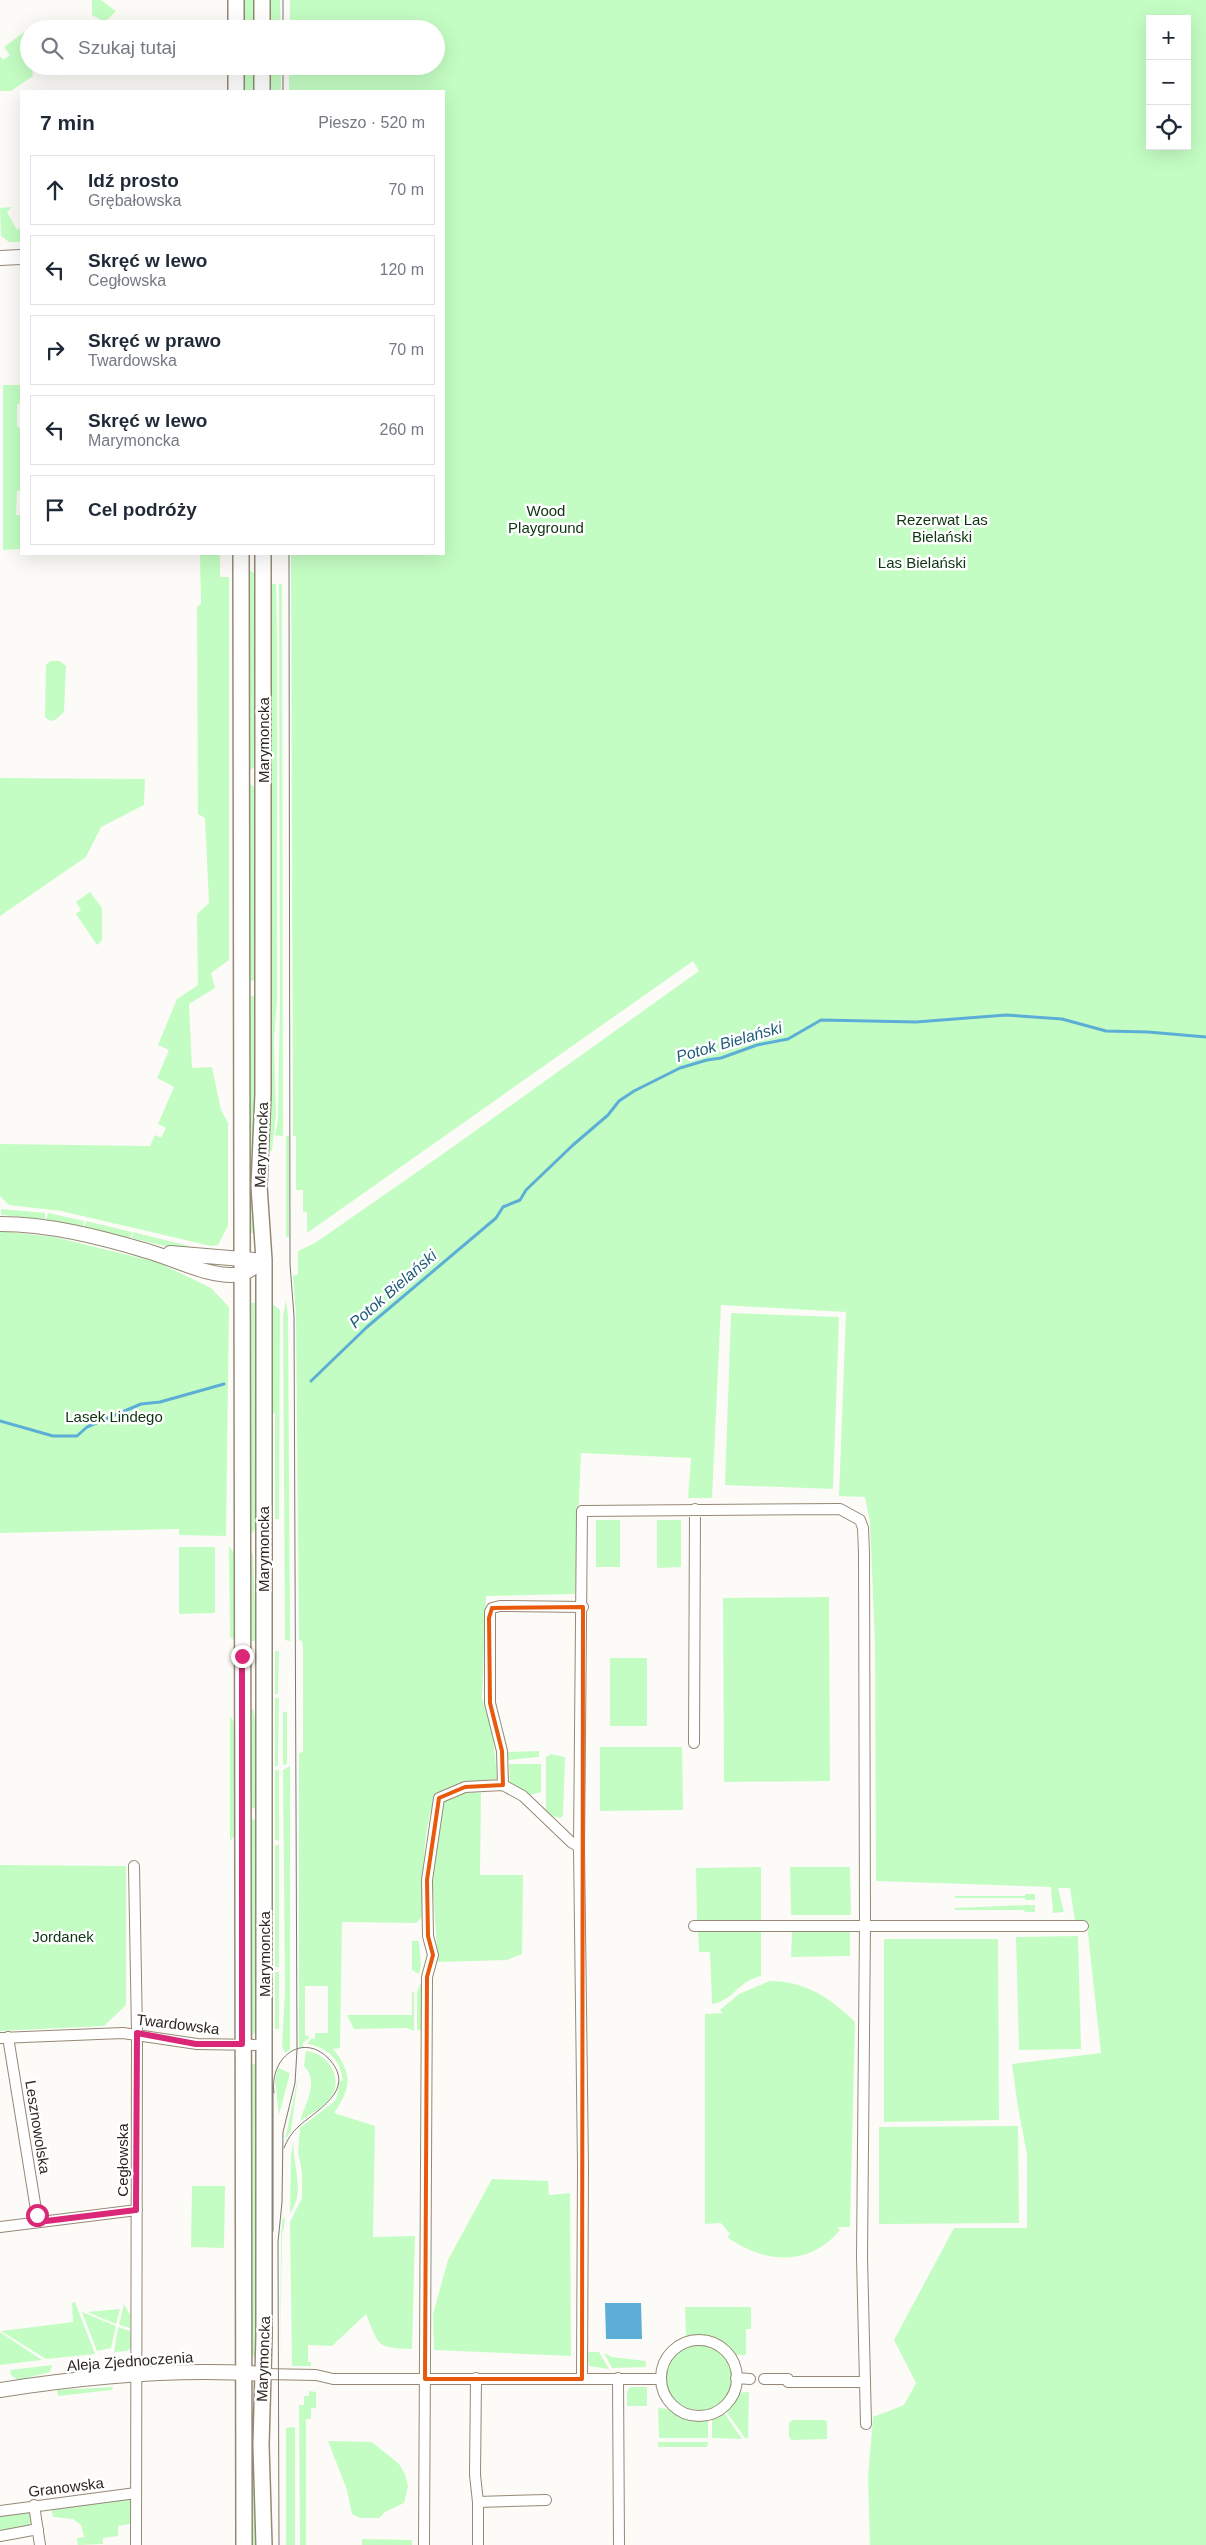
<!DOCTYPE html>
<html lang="pl">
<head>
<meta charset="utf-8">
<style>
	:root { --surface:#fff; --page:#f2f2f3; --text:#1f2937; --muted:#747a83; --line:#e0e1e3 }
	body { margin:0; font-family:Helvetica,sans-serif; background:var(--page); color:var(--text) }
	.controls { position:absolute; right:15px; top:15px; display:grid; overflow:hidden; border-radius:0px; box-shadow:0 5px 20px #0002 }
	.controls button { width:45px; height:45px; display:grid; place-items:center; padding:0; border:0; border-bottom:1px solid var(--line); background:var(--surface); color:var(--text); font:25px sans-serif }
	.stop { position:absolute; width:15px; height:15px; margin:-11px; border:4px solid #db2777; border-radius:50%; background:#fff }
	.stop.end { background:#db2777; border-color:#fff; box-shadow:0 1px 5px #0008 }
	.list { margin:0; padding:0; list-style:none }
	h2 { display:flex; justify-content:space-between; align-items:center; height:65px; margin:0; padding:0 20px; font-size:21px }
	h2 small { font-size:16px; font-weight:400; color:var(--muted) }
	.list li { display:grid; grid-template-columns:32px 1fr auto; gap:15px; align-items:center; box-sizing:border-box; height:70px; margin:0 10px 10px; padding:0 10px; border:1px solid var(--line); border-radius:0px }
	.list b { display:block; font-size:19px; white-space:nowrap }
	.list p { margin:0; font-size:16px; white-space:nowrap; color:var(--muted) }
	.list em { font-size:16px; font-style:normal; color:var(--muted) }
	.icon { flex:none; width:28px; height:28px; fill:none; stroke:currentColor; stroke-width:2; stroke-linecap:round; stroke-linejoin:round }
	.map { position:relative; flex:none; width:1206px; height:2545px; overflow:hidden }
	.search { position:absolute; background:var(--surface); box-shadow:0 5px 20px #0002; left:20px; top:20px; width:425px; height:55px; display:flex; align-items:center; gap:12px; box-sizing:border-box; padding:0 18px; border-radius:28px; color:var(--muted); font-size:19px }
	.panel { position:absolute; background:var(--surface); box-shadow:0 5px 20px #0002; left:20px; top:90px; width:425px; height:465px; border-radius:0px }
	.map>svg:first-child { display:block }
</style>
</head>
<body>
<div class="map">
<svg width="1206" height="2545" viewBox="0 0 1206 2545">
	<rect width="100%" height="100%" fill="#fdfbf7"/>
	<path fill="#c4fdc3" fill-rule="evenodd" d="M92,0H101L116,11L105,22L92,15Z
		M242,0H256V29H242Z
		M268,0H280L281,29H268Z
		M290,0H1206V2545H870L868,2478L873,2417L904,2405L916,2383L894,2340L954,2228H1027V2154L1018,2108L1012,2064L1101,2053L1088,1934L1089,1922L1075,1921L1070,1888H1058L1064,1912L1053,1913L1051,1887L876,1881L875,1644L870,1522L865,1497L839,1496L846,1312L721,1305L712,1498H688L691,1458L581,1453L575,1594L486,1596L482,1698L493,1734L497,1779L456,1786L437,1793C422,1827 423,1879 423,1916L416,1923L342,1922L340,2048L333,2049C353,2073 351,2089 334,2113L375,2126L373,2237L415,2236L412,2349C376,2348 379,2346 366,2314L332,2346L308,2345V2362H311V2366H292L290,2222L302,2198V2171L298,2153L300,2128L336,2100L340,2081L343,2080C340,2059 328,2048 307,2044L312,2038L315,2039V2033H328V1986H305V2035L310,2037L303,2043V2047L299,2048V1753L303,1752V1648L302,1641L299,1640L296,1317L293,1276L298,1274V1251L315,1243L440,1156L699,971L693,961L307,1233V1212H303V1190H296V1136H293L291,554H444V91H289V66H436V29H290ZM1150,19H1187V146H1150Z
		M24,32H29V66H32L33,76L11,91H0V56L3,60L10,55L4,47Z
		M242,66H256V91H242Z
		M269,66H281V91H270Z
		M12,207L7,212L17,230L21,227V242H9L1,236L0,208Z
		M3,385H21V403L17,404V427L21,428V491H17L16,515H21V549L3,550Z
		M200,554H220V577H229V960L211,973L215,988L189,1004L192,1068L212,1067L221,1110L228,1123V1226L218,1245L211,1246L61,1211L9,1205L0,1196V1144L150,1146L155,1135L161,1138L166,1128L158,1124L174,1087L157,1078L169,1050L158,1045L177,999L198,985L197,914L209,903L205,818L198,814L197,607L201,604Z
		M247,569L256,574L257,765L249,771Z
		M272,584H276L277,641V1000L274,1040L276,1114L272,1151L269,1150L268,612Z
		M279,584H282L283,1136L275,1135L278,1120L280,1002Z
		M50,661H60L66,666L64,712L55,720L50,721L45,717L46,665Z
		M0,778L145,779L144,805L101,827L86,857L0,916Z
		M247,782L257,789L256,979L251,981L249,979Z
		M90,892L102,908V940L97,945L76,914L81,910L76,902Z
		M252,996L256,997V1233H248L249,997Z
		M286,1136H289V1237H286Z
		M1,1209L45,1213V1219L1,1215Z
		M48,1213L84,1221L83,1227L46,1220Z
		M86,1221L132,1232L130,1238L84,1228Z
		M0,1231L54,1237L157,1262L211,1288L229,1307L226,1536L179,1535V1529L0,1533Z
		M133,1232L205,1250V1251L164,1246L132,1238Z
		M286,1300L288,1317L290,1641L285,1640L283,1316Z
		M247,1303H257V1527L251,1534L248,1533Z
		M271,1303L280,1310L279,1519H275V1413L269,1412Z
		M731,1313L839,1317L833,1489L725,1485Z
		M596,1520H620V1567H596Z
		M657,1520H681V1567L657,1568Z
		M229,1546L234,1553V1640L230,1637Z
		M179,1547H215V1613L179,1614Z
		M250,1549L253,1555L256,1633L255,1641H247Z
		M829,1597L830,1781L724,1782L723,1598Z
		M275,1651H279L278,1694H275Z
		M610,1658H647V1726H610Z
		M275,1698H279L278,1766H275Z
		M253,1709L257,1728V1807L252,1809L249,1808L248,1712Z
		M283,1712H287V1764L283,1765Z
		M230,1716L234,1722L235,1835L230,1841Z
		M600,1747H682L683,1810L600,1811Z
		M539,1751V1757L508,1760V1752Z
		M551,1754L565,1757L563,1816L560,1818L552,1816L546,1810V1757Z
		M509,1764H541V1792L530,1795L510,1785Z
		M290,1766V2050L285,2053L282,2046L285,1991L283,1770Z
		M275,1770H279V1841L275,1840Z
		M472,1792L481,1793L480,1875H523L522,1954L507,1960L438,1962L432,1875L442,1810L444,1801L455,1795Z
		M253,1819L257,1821L258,2028L252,2036L249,1821Z
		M275,1845H279V1967H275Z
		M0,1865L126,1866V2005L104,2026L0,2031Z
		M761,1867V1920L697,1921L696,1868Z
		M790,1867H850L851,1915H791Z
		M1025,1894H1035V1900H1025V1898H955V1896H1025Z
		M1025,1905H1035V1912H1025L1024,1910H955V1908Z
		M698,1930H761V1976C738,1981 733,2001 712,2004L710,1952H699Z
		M792,1931L850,1932V1956L791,1957Z
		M1078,1936L1081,2049L1019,2050L1016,1937Z
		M884,1939H998L999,2120L884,2122Z
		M412,1941H419L421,1966L419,1974L412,1970Z
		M275,1972H279V2029H275Z
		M770,1981C806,1981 830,1998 855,2022L850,2227H837L840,2230C808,2268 764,2263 727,2237L730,2234L721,2223L705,2224V2014L723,2013L720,2010L739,1994Z
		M420,1984H423V2030H417V1993Z
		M412,1991L414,1992V2031L407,2028L354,2029L347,2015H412Z
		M306,2051C328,2053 344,2078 331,2097C324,2108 310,2114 300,2121C305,2103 320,2082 304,2066Z
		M247,2064H258L256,2355L254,2357L249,2349Z
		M278,2068L290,2073L279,2115L275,2080Z
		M298,2077L291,2131L285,2140Z
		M1018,2126L1019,2223L879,2224V2127Z
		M294,2139C291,2165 307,2190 290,2213L291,2156Z
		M492,2179L548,2181L549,2195L570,2193L571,2356L434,2350L433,2314L448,2260Z
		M192,2186H225L224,2248L191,2247Z
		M283,2216L285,2221L282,2235L280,2367L281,2235Z
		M75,2302L95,2354L46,2359L1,2331L73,2322L72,2303Z
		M124,2304L130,2315V2328L119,2325Z
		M685,2307H751V2329H746V2355H732C720,2340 705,2333 686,2337Z
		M120,2309L116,2324L87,2312Z
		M82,2312L116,2326L111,2348L97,2351Z
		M118,2327L130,2331L131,2347L127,2351L114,2352Z
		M0,2332L42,2360L0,2365Z
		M666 2378a33 33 0 1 1 66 0a33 33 0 1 1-66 0Z
		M588,2352H599L609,2369L589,2366Z
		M604,2353L612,2357L646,2361V2367L612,2368Z
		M52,2365L50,2372L18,2380L11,2375L10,2370Z
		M113,2387L112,2390L58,2396L57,2390Z
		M630,2387H647V2406H627V2392Z
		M309,2391L316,2392V2408H311V2419H306V2545H300L299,2405H304V2396H309Z
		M749,2392L748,2438H745L725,2410L737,2393Z
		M658,2408C677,2408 687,2421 708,2418V2438H659Z
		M255,2410L258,2545H249V2411Z
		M723,2411L742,2439L712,2438V2418Z
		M793,2420H825L827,2422V2439L792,2440L789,2437V2423Z
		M295,2427V2545H286V2428Z
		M328,2441L372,2442L399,2464L405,2474L408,2486L404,2503L385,2512L379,2518H360L352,2514L347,2490Z
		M658,2442H708L707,2447H658Z
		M130,2499L131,2524L118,2526V2536L103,2538V2544L78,2545L77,2538L84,2537L81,2525L73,2519L53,2517L51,2507Z
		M29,2511L32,2514V2520L29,2525L0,2531V2515Z
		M362,2539L412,2540V2545H362Z"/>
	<path fill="#5caed6" d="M605,2303H641L642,2339H606Z"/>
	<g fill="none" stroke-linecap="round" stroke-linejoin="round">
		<path stroke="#5caed6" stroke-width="3" d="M311,1381L367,1327L496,1218L503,1207L520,1200L526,1190L573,1145L608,1115L619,1101L634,1091L680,1068L707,1060L721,1058L757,1045L788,1039L821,1020L916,1022L1006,1015L1062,1019L1106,1031L1148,1032L1206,1037
			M0,1421L53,1436H77L87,1427L141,1404L160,1402L224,1384"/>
		<g stroke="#958976" stroke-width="12">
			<path id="minor" d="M694,1743L695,1509
				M503,1785L502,1751L490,1703V1612L492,1608L500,1606L583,1607
				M579,1847L582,1511L840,1509L860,1520L863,1528L864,1553L865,1924L862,2257L866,2424
				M134,1866L137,2033L136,2545
				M694,1926H1083
				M8,2037L38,2222
				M0,2038L123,2033L197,2044L264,2045
				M0,2227L137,2210
				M661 2378a38 38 0 1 1 76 0a38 38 0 1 1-76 0Z
				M263,2374L316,2375L333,2379H661
				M476,2378L475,2475L478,2502V2545
				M618,2378L619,2545
				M736,2378L750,2379
				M764,2379H788V2382H865
				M478,2502L546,2500
				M34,2505L40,2545
				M0,2511L136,2493
				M0,2536L38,2529
				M424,2545L427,1977L433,1955L428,1936L427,1880L439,1798L465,1787L503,1785L523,1796L571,1842L579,1847L583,2166L582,2379"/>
		</g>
		<g stroke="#958976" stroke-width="16">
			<path id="tertiary" d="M0,258L21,257
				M0,1224C49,1224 100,1237 147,1251C173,1258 214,1280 240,1274C248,1273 257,1265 264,1260
				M170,1253L254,1260
				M0,2390C83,2377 180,2368 263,2374"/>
		</g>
		<g stroke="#958976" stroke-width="18">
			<path id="secondary" d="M236,0V29
				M262,0V29
				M236,66V91
				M262,66V91
				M241,554L244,2545
				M263,554V1094L259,1186L264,1260V2336L261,2445L264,2545"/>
		</g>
		<use href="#minor" stroke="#fff" stroke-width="10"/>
		<use href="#tertiary" stroke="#fff" stroke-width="14"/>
		<use href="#secondary" stroke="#fff" stroke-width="15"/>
		<path stroke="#7c7872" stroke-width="1" d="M283,0V29
			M283,66V91
			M273,2086V2231
			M274,2093C269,2058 302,2032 328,2058C358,2089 318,2109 299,2126C292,2132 287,2140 284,2148
			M279,2545L278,2242L282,2202L283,2132L295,2083L297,2050L294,1316L290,1264L289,554"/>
	</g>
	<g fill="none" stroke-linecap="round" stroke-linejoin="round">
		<path stroke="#db2777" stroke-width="6" d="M37,2215L38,2222L136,2210L137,2033L196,2044H242V1656"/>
	</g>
	<path fill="none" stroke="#e8590c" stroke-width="4" stroke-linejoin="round" d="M583,1607L582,2379H425L427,1977L433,1955L428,1936L427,1880L439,1798L465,1787L503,1785L502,1751L490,1703L489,1618L492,1608Z"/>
	<g text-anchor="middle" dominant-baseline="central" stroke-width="5" stroke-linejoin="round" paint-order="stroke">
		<g font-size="15" fill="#0c3510" stroke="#fff">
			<text x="546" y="510">Wood<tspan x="546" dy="17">Playground</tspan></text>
			<text x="942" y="519">Rezerwat Las<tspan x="942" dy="17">Bielański</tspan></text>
			<text x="922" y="562">Las Bielański</text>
			<text x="114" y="1416">Lasek Lindego</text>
			<text x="63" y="1936">Jordanek</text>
		</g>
		<g font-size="15" fill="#2d2820" stroke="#fff">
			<text transform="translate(263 740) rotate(-90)">Marymoncka</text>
			<text transform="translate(261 1145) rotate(-88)">Marymoncka</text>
			<text transform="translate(263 1549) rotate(-90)">Marymoncka</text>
			<text transform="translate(264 1954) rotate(-90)">Marymoncka</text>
			<text transform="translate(178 2024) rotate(7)">Twardowska</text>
			<text transform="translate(38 2127) rotate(81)">Lesznowolska</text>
			<text transform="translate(122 2160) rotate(-90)">Cegłowska</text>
			<text transform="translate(263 2359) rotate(-88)">Marymoncka</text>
			<text transform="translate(130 2361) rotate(-4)">Aleja Zjednoczenia</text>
			<text transform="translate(66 2487) rotate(-7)">Granowska</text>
		</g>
		<g font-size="16" font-style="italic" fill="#1f5d7a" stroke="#fff">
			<text transform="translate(729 1042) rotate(-16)">Potok Bielański</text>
			<text transform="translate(393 1289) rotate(-41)">Potok Bielański</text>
		</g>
	</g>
</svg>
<div class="controls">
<button>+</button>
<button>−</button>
<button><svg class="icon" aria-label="locate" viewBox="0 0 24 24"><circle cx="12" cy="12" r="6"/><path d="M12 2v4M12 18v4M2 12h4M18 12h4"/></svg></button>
</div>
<div class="stop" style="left:37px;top:2215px"></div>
<div class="stop end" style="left:242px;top:1656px"></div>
<div class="search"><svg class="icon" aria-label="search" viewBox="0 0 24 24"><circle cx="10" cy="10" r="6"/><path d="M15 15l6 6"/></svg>Szukaj tutaj</div>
<section class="panel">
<h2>7 min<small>Pieszo · 520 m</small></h2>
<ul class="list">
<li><svg class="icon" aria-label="ahead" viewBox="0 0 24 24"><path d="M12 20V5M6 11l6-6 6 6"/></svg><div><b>Idź prosto</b><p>Grębałowska</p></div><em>70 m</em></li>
<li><svg class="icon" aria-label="left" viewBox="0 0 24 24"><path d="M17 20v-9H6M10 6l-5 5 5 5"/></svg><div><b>Skręć w lewo</b><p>Cegłowska</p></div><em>120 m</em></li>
<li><svg class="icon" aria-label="right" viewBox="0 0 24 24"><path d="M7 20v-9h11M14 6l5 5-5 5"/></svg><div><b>Skręć w prawo</b><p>Twardowska</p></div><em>70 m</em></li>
<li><svg class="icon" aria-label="left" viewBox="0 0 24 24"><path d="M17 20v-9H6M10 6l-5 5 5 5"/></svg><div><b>Skręć w lewo</b><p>Marymoncka</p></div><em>260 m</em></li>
<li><svg class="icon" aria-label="arrive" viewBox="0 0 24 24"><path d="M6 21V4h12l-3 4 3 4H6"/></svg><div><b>Cel podróży</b></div></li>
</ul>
</section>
</div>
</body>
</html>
